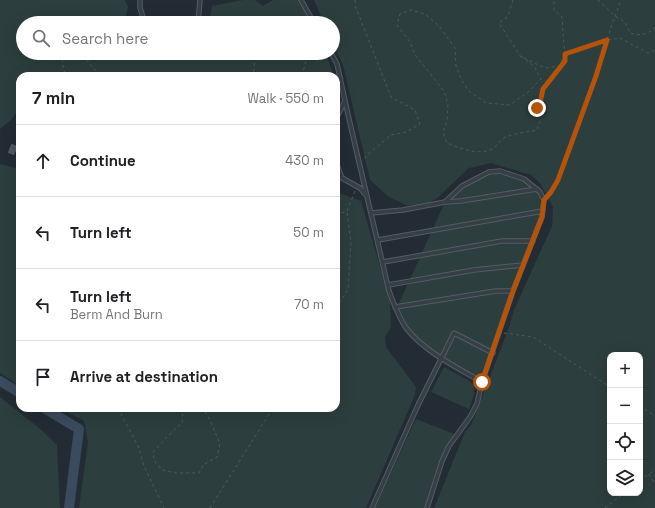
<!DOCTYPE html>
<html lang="en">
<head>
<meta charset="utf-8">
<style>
	:root { --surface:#fff; --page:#f2f2f2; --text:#202124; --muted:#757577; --line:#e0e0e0 }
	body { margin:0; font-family:"Space Grotesk",sans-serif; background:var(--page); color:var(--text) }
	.controls { position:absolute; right:12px; bottom:12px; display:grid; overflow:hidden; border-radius:8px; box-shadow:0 4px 16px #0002 }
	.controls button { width:36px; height:36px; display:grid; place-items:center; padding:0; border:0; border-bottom:1px solid var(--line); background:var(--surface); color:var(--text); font:20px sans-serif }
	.stop { position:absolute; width:12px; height:12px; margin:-9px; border:3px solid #b45309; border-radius:50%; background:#fff }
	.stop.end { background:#b45309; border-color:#fff; box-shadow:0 1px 4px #0008 }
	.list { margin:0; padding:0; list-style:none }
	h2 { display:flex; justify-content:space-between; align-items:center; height:52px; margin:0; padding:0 16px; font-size:17px }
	h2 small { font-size:13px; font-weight:400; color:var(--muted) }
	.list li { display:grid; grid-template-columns:26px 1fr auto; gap:12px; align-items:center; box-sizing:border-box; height:72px; padding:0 16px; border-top:1px solid var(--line) }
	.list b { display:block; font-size:15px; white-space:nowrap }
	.list p { margin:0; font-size:13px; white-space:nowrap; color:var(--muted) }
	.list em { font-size:13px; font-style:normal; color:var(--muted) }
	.icon { flex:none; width:22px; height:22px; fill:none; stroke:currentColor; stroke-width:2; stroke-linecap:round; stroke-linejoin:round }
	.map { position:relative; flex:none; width:655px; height:508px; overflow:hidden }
	.search { position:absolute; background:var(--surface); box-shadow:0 4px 16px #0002; left:16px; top:16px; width:324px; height:44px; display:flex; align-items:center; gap:10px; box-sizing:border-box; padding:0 14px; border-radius:22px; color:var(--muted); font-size:15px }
	.panel { position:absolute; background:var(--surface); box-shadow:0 4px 16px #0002; left:16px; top:72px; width:324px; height:340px; border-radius:12px }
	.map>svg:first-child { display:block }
</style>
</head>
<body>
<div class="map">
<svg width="655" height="508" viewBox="0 0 655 508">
	<rect width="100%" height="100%" fill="#232c35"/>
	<path fill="#2c3e3d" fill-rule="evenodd" d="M0,0H125L128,7L124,23H23V53H326L334,76H20V108L11,120L0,129Z
		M243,0H255L263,6L273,0H303L314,23H209L212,6Z
		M314,0H655V508H434L465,432L471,425L480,403L509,327L514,310L552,226L553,207L540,183L531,175L491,163L469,168L436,199L424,205H406L389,197L370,180L343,65L333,44V23H324ZM610,355H640V493H610Z
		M0,164L20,169V386L0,373Z
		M500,171L511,174L534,186L544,200L542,217L523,265L482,382C460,369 435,357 416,339C408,330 402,321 396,310L445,202L462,186L489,172Z
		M339,193L361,201L390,301L391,327L385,337L386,347L416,387L415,395L366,508H79L88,442L84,421L60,408H336V195Z
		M444,367L468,380L474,385V394L469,409L431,392Z
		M0,397L39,428L57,445L60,508H0Z
		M416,419L454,434L425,508H375Z"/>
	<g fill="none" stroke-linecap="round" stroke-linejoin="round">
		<path stroke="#3a4b5d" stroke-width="10" d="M0,381L20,393
			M44,408L79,429L69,508"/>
	</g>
	<path fill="#4e5864" stroke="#1d252d" d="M11,143L19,146L14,156L7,153Z"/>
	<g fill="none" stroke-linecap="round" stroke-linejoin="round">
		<g stroke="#545c64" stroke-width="5.5">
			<path id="lane" d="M140,0V8L145,23
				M301,0L314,23
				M198,23L200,0
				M331,53L337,64L349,119L389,291C394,304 398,316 406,328C425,352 456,367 482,382
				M336,119L345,101
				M336,162L342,178L360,188L366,195
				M445,202L461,201L537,189
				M371,213L403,210L445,202L462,186L489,172L500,171L524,179L540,192L544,200L542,217L513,291L482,382L477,404L470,417L449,446L442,461L427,508
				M378,240L543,211
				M383,262L502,241H533
				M388,285L474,270L523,265
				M395,307L496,291H513
				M372,508L418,405L454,333L493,353"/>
		</g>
		<path stroke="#495a5b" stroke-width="1" stroke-dasharray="3 3" stroke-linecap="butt" d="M355,0L356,8L391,97L415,110L420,124L406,132L391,135L366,156L364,161
			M513,0L508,16L499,23L521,57
			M598,0L615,16L625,22L630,33C639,36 648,35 655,27
			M233,23L243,19L249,23
			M61,53L64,71L68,76
			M87,53L88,62L101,76
			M521,56L534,66L541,79L528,92L510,105L486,103L469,91L462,81L456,66L455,48L439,26L425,14L411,10L400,14L397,25L410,42L415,55L444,91L448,105L447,121L443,132L447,143C460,148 478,156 492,149C498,146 500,139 506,137C516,133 527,132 537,130L540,122L537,108L540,103L543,89L565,61L562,17L554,10V0
			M524,58L545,68L559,66L565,54L607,40L620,38L648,53L655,50
			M249,76L254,71L255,56L252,53
			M302,76L306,61L302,53
			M548,196L558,179L576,131L596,76L611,27L621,0
			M336,215L347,211L355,191
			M336,308L348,289L351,242L347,212
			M504,333L533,337L610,387
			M640,406L655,416
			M118,408L138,446L144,466L164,508
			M180,408L183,416L182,423L171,433L153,452L154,460L162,470L176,473H199L203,465L217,457L220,444L210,420L203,408
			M649,474L655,484
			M640,480L655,470
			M210,508L273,408
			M605,508L624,493"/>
		<use href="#lane" stroke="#363e46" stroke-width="3.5"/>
	</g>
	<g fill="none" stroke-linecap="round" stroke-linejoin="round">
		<path stroke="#b45309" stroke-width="5" d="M482,382L513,291L542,217L544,200L551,192L558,180L596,76L607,40L565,54V61L543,89L540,103L537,108"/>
	</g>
</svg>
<div class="controls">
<button>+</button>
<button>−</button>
<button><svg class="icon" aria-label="locate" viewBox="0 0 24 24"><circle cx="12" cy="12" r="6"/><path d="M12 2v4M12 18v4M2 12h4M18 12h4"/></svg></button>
<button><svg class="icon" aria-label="layers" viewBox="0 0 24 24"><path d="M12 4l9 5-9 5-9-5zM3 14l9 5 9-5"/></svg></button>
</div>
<div class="stop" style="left:482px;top:382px"></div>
<div class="stop end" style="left:537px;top:108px"></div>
<div class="search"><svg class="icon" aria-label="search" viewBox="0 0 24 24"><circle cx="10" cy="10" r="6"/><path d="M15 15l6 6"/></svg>Search here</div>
<section class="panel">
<h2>7 min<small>Walk · 550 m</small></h2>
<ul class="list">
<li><svg class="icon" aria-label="ahead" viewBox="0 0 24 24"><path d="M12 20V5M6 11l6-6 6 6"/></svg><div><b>Continue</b></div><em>430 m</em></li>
<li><svg class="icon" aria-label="left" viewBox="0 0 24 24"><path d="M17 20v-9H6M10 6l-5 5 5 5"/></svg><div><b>Turn left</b></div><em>50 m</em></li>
<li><svg class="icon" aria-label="left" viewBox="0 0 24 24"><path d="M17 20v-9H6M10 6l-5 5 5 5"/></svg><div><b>Turn left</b><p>Berm And Burn</p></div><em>70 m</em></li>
<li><svg class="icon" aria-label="arrive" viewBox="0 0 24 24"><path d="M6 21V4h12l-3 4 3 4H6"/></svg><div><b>Arrive at destination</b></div></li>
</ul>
</section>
</div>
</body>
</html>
